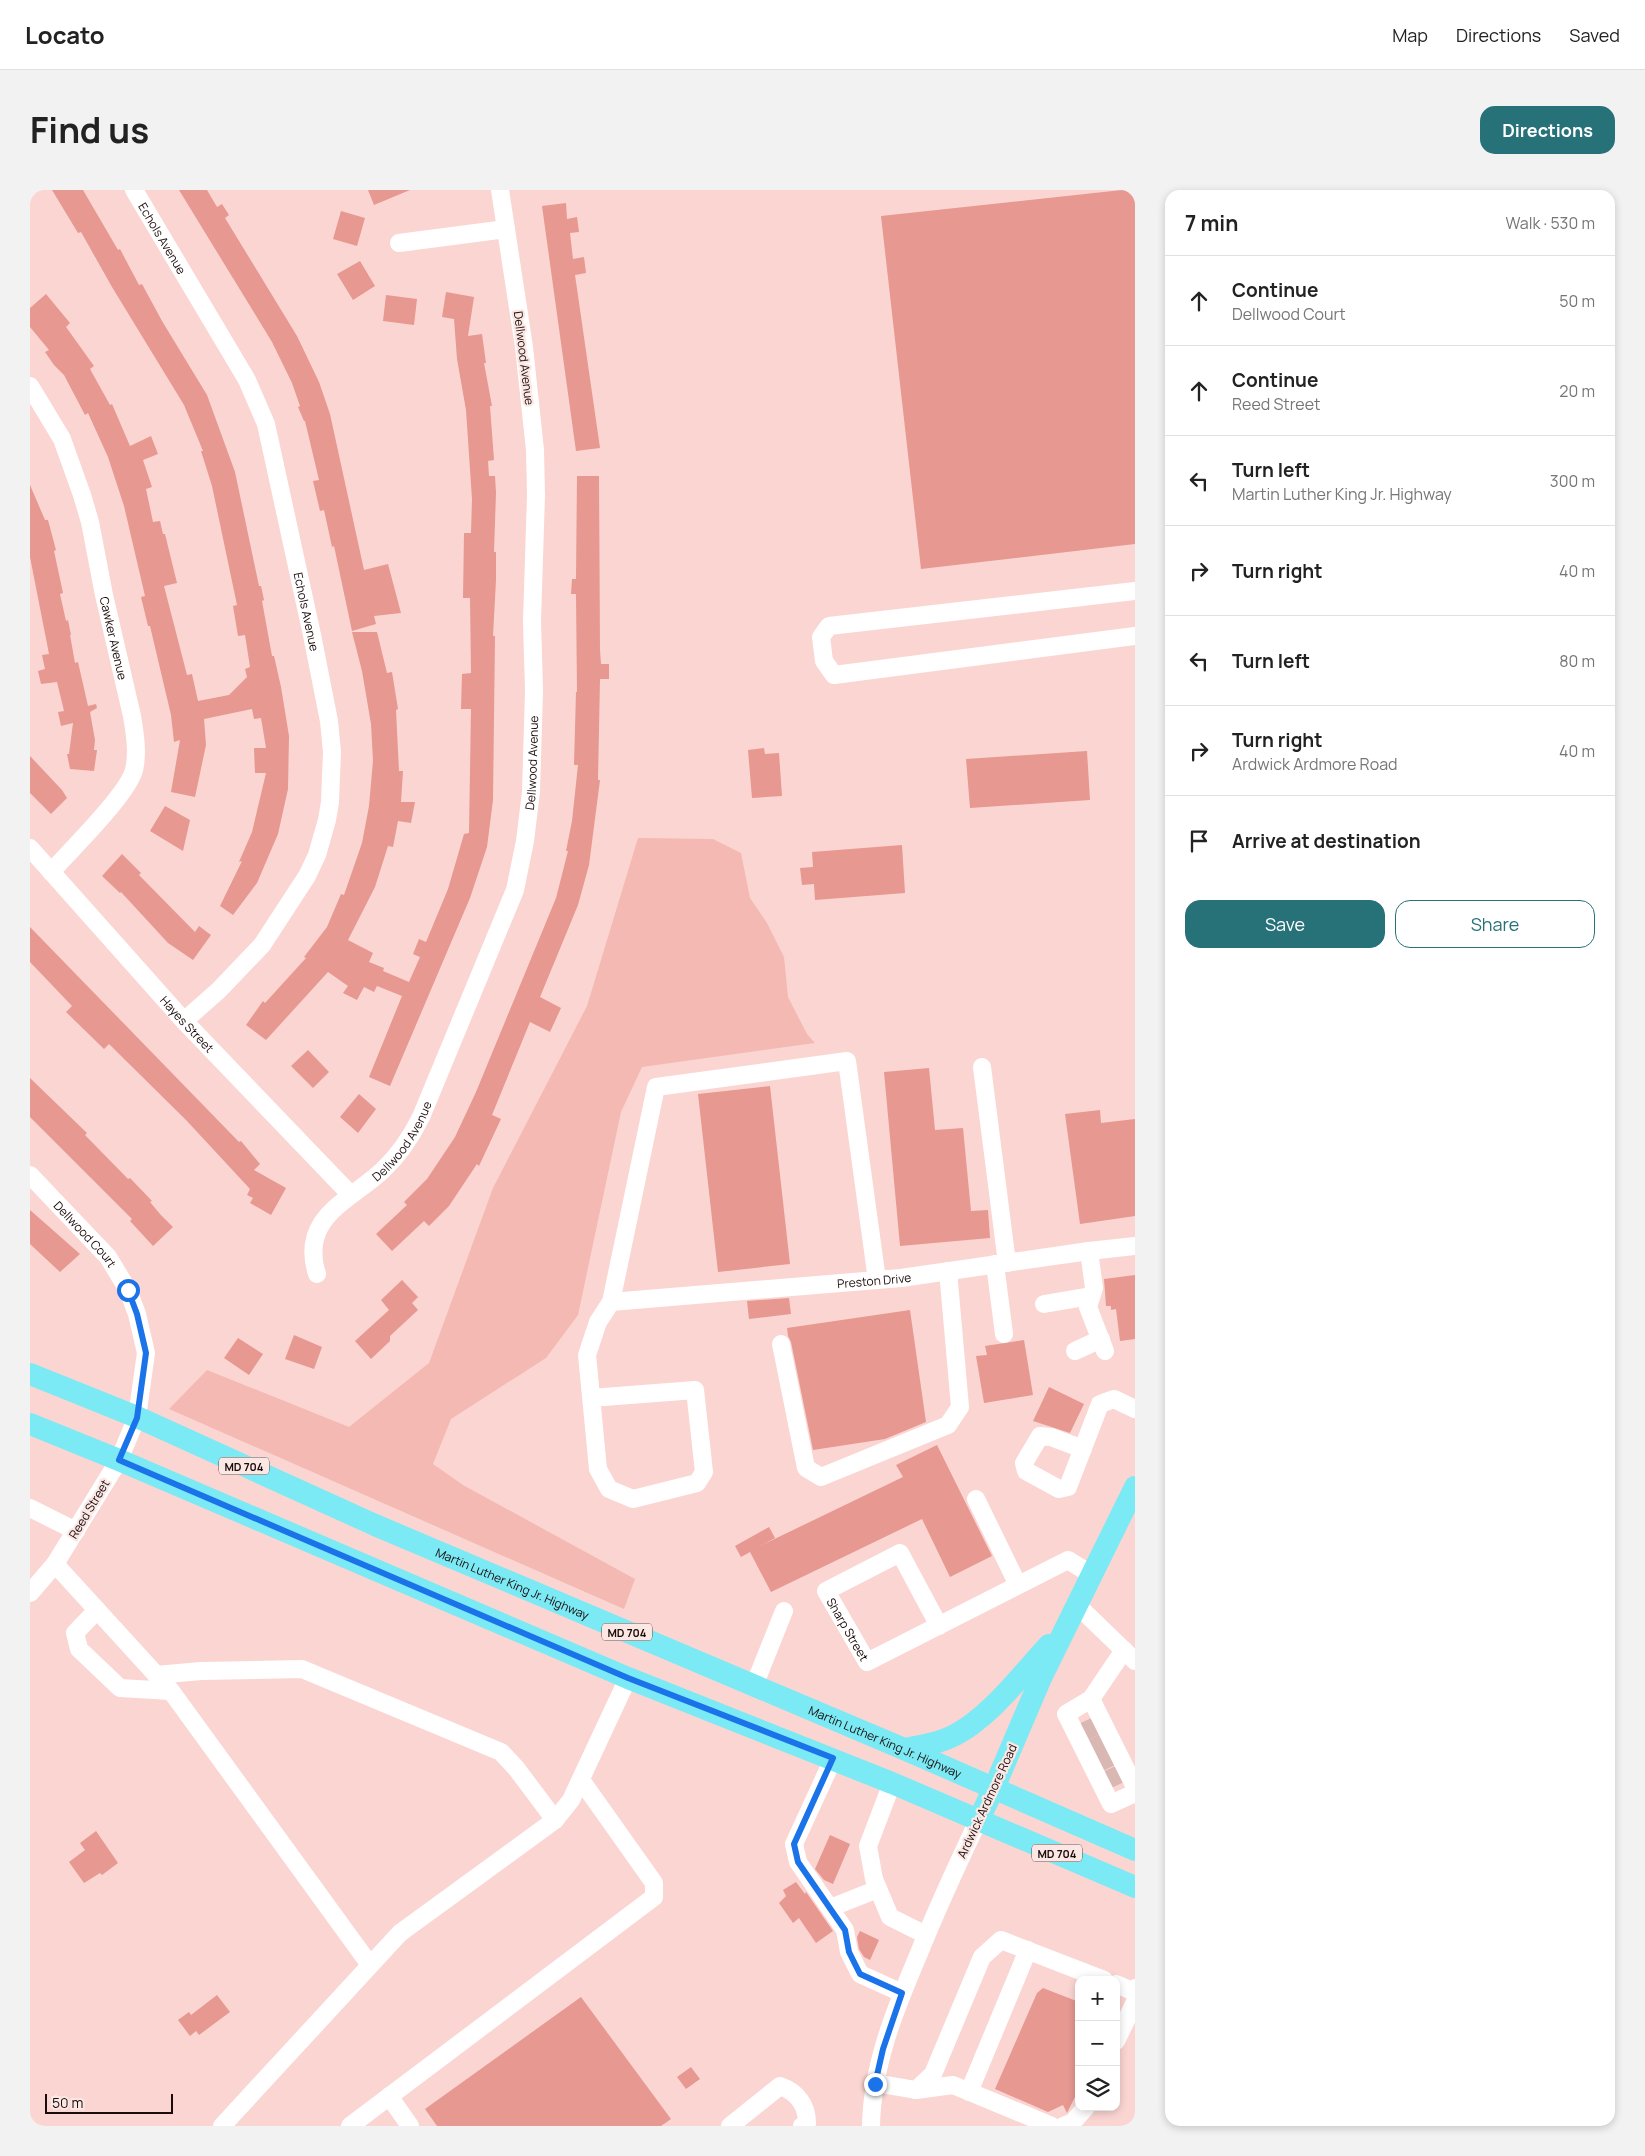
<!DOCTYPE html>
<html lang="en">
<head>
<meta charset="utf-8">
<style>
	:root { --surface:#fff; --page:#f2f2f2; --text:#222; --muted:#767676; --line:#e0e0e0; --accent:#277179 }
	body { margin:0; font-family:Manrope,sans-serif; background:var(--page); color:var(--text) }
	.controls { position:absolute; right:15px; bottom:15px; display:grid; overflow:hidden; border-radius:10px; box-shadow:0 2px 8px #0003 }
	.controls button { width:45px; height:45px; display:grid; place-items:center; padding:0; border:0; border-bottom:1px solid var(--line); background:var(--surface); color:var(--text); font:25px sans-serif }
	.scale { position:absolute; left:15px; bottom:12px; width:128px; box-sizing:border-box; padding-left:5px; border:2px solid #1b0c0b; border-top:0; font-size:14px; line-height:18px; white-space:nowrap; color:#1b0c0b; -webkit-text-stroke:4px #fbe8e5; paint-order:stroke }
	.stop { position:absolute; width:15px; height:15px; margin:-11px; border:4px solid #1a73e8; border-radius:50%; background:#fff }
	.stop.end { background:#1a73e8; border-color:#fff; box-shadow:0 1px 5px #0008 }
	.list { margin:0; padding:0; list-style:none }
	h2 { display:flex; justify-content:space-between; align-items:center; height:65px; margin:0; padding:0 20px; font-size:21px }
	h2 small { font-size:16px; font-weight:400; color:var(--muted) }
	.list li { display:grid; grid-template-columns:32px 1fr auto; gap:15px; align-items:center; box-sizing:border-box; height:90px; padding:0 20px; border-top:1px solid var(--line) }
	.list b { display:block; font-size:19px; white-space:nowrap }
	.list p { margin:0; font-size:16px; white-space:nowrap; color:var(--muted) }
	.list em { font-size:16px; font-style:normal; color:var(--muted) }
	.actions { display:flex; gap:10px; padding:15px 20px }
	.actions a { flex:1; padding:11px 0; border:1px solid var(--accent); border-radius:15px; text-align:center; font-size:18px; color:var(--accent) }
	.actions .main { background:var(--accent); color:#fff }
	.icon { flex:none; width:28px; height:28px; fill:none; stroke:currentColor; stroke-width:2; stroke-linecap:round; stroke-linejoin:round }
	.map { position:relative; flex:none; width:1105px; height:1936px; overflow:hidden; border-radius:15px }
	header { display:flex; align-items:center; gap:30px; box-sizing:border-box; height:70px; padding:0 25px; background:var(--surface); border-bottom:1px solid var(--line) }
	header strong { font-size:24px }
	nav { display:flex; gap:28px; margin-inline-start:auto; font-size:18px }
	.intro { display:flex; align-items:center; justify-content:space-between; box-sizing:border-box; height:120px; padding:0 30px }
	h1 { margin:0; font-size:35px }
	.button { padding:12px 22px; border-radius:15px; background:var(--accent); color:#fff; font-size:18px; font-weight:700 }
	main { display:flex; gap:30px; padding:0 30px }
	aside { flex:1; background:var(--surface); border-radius:15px; box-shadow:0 2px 8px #0003 }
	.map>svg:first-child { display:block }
</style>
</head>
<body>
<header>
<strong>Locato</strong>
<nav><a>Map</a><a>Directions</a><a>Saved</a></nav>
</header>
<div class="intro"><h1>Find us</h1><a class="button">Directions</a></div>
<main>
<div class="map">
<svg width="1105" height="1936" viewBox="0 0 1105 1936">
	<rect width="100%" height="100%" fill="#fbd5d1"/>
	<path fill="#f4b9b2" d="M608,648L683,649L711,663L720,708L737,733L754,767L758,807L777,844L785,853L612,877L591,922L548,1125L516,1168L421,1229L403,1274L433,1295L605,1389L594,1419L139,1219L177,1180L319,1237L399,1173L463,998L557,816Z"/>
	<path fill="#e69891" d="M22,0H53L88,60L90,59L109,95L112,94L132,131L177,205L205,282L229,396H231L234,410L232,411L242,466H244L251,497L259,546L258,599L248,644L227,693L203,725L190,716L212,671L209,672L222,642L236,583H225L224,558H236L231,528L224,529L222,519L174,529L176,555L165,607L141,602L150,550L144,552L141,525L120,436H118L111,407L115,406L94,316L78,267L58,223L55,225L34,185L24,175L15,162L19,160L0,137V118L16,104L40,133L36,137L64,176L60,179L80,215L82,214L100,256L121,246L128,264L113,270L122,297L116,299L123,332L130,331L133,344H135L147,393L134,396L157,485L162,484L168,511L199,505L217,487L215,479L220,477L215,445L208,446L203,416L207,415L182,296L171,261H173L154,215L82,97L51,42L48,43Z
		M149,0H177L187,17L192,14L199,25L195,28L267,146L289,192L300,224L334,380L358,374L371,423L344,426L346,434L322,441L304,356L302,357L294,320L290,321L283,291L289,290L275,231H274L268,217L270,216L262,193L242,152Z
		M338,0H380L344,15Z
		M1092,0H1105V354L891,379L851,26Z
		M536,13L537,29L547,27L549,42L540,43L543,69L554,67L556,83L545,85L570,258L546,261L512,16Z
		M311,21L335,28L327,56L303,49Z
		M330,71L345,96L323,110L307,84Z
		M416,102L444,107L438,146L452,144L456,173H454L462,216H460L464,270L458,271L459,286H465L466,303L464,362H466V390L463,446H465L463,610L457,657L440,708L360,896L339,887L372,806L347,796L344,802L334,797L327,810L313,803L318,796L298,782L236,850L216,835L233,811L235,813L276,768L274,767L297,737L311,704L314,705L332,653L339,616L343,571L341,534L332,481L322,442H347L357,483L362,482L368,519L366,520L369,581H373L371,612H385L381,633L368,631L363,657L358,656L345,697L318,750L343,763L339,772L354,778L353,781L379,792L390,767L383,764L389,749L396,752L418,699L434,644L439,643L441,519H431L432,484L441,483L440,408H433L434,343H441L442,309L436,220L427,169L424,129L412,127Z
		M356,105L387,109L384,135L353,131Z
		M547,286H569L570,460L571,474H579V489H570L568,590H570L559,675L548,715L510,807L531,818L520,842L500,832L462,925L471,929L449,976L447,974L419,1016L399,1036L394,1031L362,1061L346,1044L377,1015L374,1012L397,989L425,947L446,902L526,708L538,661H536L542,631L548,575H544L546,502H547L546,404H541L542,389H546Z
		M0,295L15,330H18L26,360L24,361L33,403L30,404L36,431L38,430L41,445H40L45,473L48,472L58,516L66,514L67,518L60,522L65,550L64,560H67L64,581L40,579L37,564H39L43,533L31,536L28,522L34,521L27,492L11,494L8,481L15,479L12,465L19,464L0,367Z
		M734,558L735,564L749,563L752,606L722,608L718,560Z
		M1057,561L1060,610L940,618L936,569Z
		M0,566L32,600L37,608L21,624L0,603Z
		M135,616L160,630L153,661L120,641Z
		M872,655L875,703L785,710L784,694L772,695L770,678L783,677L782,662Z
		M92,664L111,683L109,685L165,742L169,736L181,745L163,770L138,753L91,702L90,703L72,686Z
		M0,737L209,952L211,951L230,974L224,980L256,998L241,1025L220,1013L223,1008L217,1005L220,999L156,930L79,854L74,859L36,822L42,816L0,772Z
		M278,860L299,882L283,898L261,876Z
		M899,878L905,940L933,938L941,1021L958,1020L960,1048L870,1056L854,882Z
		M0,888L57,943L55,945L98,989L100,988L122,1011L120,1012L130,1024L143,1037L123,1056L100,1031L102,1029L0,927Z
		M740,896L760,1074L688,1082L668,904Z
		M329,904L346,919L328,943L310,927Z
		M1070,920L1071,933L1105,929V1026L1050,1034L1035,924Z
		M0,1020L50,1064L30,1082L0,1054Z
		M1105,1085V1149L1090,1151L1086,1119L1081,1120V1116H1076L1074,1089Z
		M372,1090L388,1107L382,1113L388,1120L360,1146V1151L341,1169L325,1151L359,1120L351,1110Z
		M759,1108L761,1124L719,1129L717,1111Z
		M880,1120L896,1232L855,1249L783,1260L761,1152L758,1146L757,1138Z
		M264,1145L292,1157L284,1179L255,1169Z
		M208,1148L233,1164L219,1185L194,1168Z
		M994,1150L1003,1205L954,1213L946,1166L957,1165L955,1156Z
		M1019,1197L1054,1214L1040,1243L1003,1231Z
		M907,1255L962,1366L920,1387L892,1329L741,1402L720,1362L711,1367L705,1356L739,1337L745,1348L730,1356L873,1287L866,1275Z
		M66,1641L88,1673L72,1685L70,1683L54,1693L39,1672L55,1660L50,1653Z
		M800,1645L820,1654L803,1694L794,1690L785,1679Z
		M766,1692L775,1704L776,1702L803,1741L786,1753L769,1728L763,1733L749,1713L756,1706L753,1700Z
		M830,1741L849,1750L840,1770L834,1767L829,1759L827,1747Z
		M1013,1798L1049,1812V1899L1037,1923L1033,1915L1018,1922L965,1899L1007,1803Z
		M187,1805L200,1822L169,1845L166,1841L160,1846L148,1830L159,1822L161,1825Z
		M551,1807L641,1929L631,1936H407L395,1919Z
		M661,1877L670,1889L656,1899L647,1887Z"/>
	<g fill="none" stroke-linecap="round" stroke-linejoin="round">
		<path stroke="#d9b7b3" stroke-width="18" stroke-dasharray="18 9" stroke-linecap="butt" d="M1053,1542L1068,1535
			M1062,1558L1075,1552
			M1069,1573L1083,1566
			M1077,1590L1092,1583"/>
		<g stroke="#fff" stroke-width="18">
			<path id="s1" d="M104,0L217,190L236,234L282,445L299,531L302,562L300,612L297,630L287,665L277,686L232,755L189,800L154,831"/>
			<path d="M369,53L476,39"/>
			<path id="s2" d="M0,196L32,249L52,305L60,332L74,405L102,526C105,544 108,563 104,580C98,604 40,661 21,682"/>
			<path d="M1105,401L799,436L791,447L794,471L804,485L1105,446"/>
			<path id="s3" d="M0,658L154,831L320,1004"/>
			<path d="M952,877L977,1073"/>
			<path id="s4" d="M0,985L78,1067L98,1100L107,1124L116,1163L107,1227L89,1270L25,1374L0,1403"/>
			<path d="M1059,1061L1064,1098L1058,1117L1075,1161"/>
			<path d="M965,1074L974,1144"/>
			<path id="s5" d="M287,1084C269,1027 320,1011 353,980C370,964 381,947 391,927L485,700L495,651L501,602L504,501L502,431L506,305L505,260L494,157L470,0"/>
			<path id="s6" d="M581,1112L871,1088L1059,1061L1105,1056"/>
			<path d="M1014,1114L1061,1106"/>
			<path d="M751,1154L776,1278L791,1287L918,1235L930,1217L918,1081"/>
			<path d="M1045,1161L1071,1149"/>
			<path d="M561,1208L665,1200L674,1282L667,1293L603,1309L579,1299L568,1279L557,1165L568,1132L581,1112L626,897L817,871L847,1090"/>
			<path d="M1053,1259L1021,1247L1010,1246L994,1273L996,1281L1029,1299L1038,1297L1070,1214L1084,1209L1105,1219"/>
			<path d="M946,1309L988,1395"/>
			<path d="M0,1318L46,1341"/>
			<path d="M25,1374L141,1501L340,1775"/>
			<path d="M1047,1415L1105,1471"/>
			<path d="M67,1420L45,1443L49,1459L90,1498L141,1501"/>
			<path id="s7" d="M909,1436L870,1363L796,1401L837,1472L1038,1370L1062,1385"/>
			<path d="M1094,1460L1061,1509L1036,1524L1081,1614L1105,1603"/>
			<path d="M126,1485L171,1481L272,1479L471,1562L486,1578L525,1630"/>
			<path d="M724,1496L754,1421"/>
			<path d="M1061,1509L1105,1597"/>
			<path d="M803,1569L764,1654L768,1672L815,1740L819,1762L830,1784L872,1803"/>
			<path d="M862,1593L838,1656L844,1689L860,1727L896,1745"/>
			<path d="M800,1718L848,1699"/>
			<path d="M1086,1794L1100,1800L1105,1798"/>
			<path d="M1086,1851L1105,1812"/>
			<path d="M845,1893L886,1900L903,1884L952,1767L971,1750L1074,1790"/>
			<path d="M886,1900L923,1895L1022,1936"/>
			<path d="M939,1902L998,1760"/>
			<path d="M359,1906L380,1936"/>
			<path d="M192,1936L370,1743L525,1630L541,1610L598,1488"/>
			<path d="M320,1936L624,1707V1693L551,1590"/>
			<path d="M700,1936L750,1896C767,1902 777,1915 777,1933L772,1936"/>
			<path d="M841,1936C842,1877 864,1822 887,1768C906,1721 927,1675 949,1629"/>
			<path d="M1033,1936L1043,1932L1056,1917"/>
		</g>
		<g stroke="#7beaf5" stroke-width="22">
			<path id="s8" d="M0,1184L107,1227L345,1335L874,1559L1105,1660"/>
			<path d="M0,1234L89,1270L598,1488L862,1593L1105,1697"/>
			<path d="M874,1559C891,1556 910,1553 925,1545C961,1526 991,1485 1019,1455"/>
			<path d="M949,1629L964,1598L1011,1488L1105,1297"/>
		</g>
	</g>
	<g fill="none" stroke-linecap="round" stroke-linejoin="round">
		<path stroke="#1a73e8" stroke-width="6" d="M98,1100L107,1124L116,1163L107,1228L89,1270L598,1488L803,1568L764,1654L768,1672L815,1740L819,1762L830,1784L872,1803L853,1859L845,1894"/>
	</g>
	<g text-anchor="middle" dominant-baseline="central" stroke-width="4.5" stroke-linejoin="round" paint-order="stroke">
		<g fill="#fbe8e5" stroke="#5e4e4c" stroke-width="1">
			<rect x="189" y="1267.5" width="50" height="17" rx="4"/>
			<rect x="572" y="1433.5" width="50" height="17" rx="4"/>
			<rect x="1002" y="1654.5" width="50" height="17" rx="4"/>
		</g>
		<g font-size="11" font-weight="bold" fill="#1b0c0b">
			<text x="214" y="1276">MD 704</text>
			<text x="597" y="1442">MD 704</text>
			<text x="1027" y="1663">MD 704</text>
		</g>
		<g font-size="12" fill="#1b0c0b" stroke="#fbe8e5">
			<text stroke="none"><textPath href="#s1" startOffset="56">Echols Avenue</textPath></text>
			<text transform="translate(494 168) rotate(83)">Dellwood Avenue</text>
			<text stroke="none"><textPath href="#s1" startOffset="461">Echols Avenue</textPath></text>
			<text stroke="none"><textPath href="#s2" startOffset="268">Cawker Avenue</textPath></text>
			<text stroke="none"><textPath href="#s5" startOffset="574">Dellwood Avenue</textPath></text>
			<text stroke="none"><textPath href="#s3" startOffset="236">Hayes Street</textPath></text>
			<text stroke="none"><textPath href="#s5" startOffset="169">Dellwood Avenue</textPath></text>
			<text stroke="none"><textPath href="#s4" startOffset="81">Dellwood Court</textPath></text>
			<text stroke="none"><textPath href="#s6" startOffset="264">Preston Drive</textPath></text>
			<text transform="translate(59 1319) rotate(-59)">Reed Street</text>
			<text stroke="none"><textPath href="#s8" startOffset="526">Martin Luther King Jr. Highway</textPath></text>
			<text stroke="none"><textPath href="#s7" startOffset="210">Sharp Street</textPath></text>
			<text stroke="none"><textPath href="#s8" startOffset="931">Martin Luther King Jr. Highway</textPath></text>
			<text transform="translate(957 1611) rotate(-65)">Ardwick Ardmore Road</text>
		</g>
	</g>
</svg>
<div class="controls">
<button>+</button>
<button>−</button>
<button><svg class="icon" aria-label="layers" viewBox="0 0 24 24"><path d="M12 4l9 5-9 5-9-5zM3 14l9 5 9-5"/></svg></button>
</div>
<div class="scale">50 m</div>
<div class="stop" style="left:98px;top:1100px"></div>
<div class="stop end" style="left:845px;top:1894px"></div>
</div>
<aside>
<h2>7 min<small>Walk · 530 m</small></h2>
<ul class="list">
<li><svg class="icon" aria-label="ahead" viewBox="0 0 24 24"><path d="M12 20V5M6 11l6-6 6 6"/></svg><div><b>Continue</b><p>Dellwood Court</p></div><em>50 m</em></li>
<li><svg class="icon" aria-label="ahead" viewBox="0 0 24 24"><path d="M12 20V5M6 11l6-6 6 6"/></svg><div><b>Continue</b><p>Reed Street</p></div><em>20 m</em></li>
<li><svg class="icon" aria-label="left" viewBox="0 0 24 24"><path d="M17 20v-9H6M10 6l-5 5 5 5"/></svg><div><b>Turn left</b><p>Martin Luther King Jr. Highway</p></div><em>300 m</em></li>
<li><svg class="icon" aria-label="right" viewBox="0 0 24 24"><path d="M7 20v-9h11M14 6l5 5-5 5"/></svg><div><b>Turn right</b></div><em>40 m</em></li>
<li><svg class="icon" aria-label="left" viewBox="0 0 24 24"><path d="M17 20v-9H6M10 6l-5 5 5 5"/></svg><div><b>Turn left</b></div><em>80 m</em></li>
<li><svg class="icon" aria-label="right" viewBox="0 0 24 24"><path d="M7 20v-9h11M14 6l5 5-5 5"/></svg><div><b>Turn right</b><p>Ardwick Ardmore Road</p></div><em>40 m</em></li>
<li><svg class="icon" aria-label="arrive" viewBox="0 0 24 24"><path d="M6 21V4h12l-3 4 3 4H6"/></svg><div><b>Arrive at destination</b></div></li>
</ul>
<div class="actions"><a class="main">Save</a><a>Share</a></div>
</aside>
</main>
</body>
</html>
